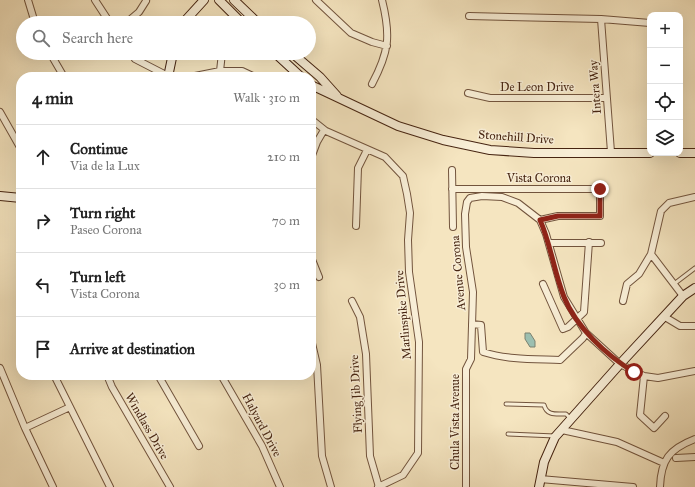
<!DOCTYPE html>
<html lang="en">
<head>
<meta charset="utf-8">
<style>
	:root { --surface:#fff; --page:#f6f6f6; --text:#222; --muted:#767676; --line:#e0e0e0 }
	body { margin:0; font-family:"IM FELL Great Primer",serif; background:var(--page); color:var(--text) }
	.controls { position:absolute; right:12px; top:12px; display:grid; overflow:hidden; border-radius:8px; box-shadow:0 4px 16px #0002 }
	.controls button { width:36px; height:36px; display:grid; place-items:center; padding:0; border:0; border-bottom:1px solid var(--line); background:var(--surface); color:var(--text); font:20px sans-serif }
	.stop { position:absolute; width:12px; height:12px; margin:-9px; border:3px solid #8f2418; border-radius:50%; background:#fff }
	.stop.end { background:#8f2418; border-color:#fff; box-shadow:0 1px 4px #0008 }
	.list { margin:0; padding:0; list-style:none }
	h2 { display:flex; justify-content:space-between; align-items:center; height:52px; margin:0; padding:0 16px; font-size:17px }
	h2 small { font-size:13px; font-weight:400; color:var(--muted) }
	.list li { display:grid; grid-template-columns:26px 1fr auto; gap:12px; align-items:center; box-sizing:border-box; height:64px; padding:0 16px; border-top:1px solid var(--line) }
	.list b { display:block; font-size:15px; white-space:nowrap }
	.list p { margin:0; font-size:13px; white-space:nowrap; color:var(--muted) }
	.list em { font-size:13px; font-style:normal; color:var(--muted) }
	.icon { flex:none; width:22px; height:22px; fill:none; stroke:currentColor; stroke-width:2; stroke-linecap:round; stroke-linejoin:round }
	.map { position:relative; flex:none; width:695px; height:487px; overflow:hidden }
	.search { position:absolute; background:var(--surface); box-shadow:0 4px 16px #0002; left:16px; top:16px; width:300px; height:44px; display:flex; align-items:center; gap:10px; box-sizing:border-box; padding:0 14px; border-radius:22px; color:var(--muted); font-size:15px }
	.panel { position:absolute; background:var(--surface); box-shadow:0 4px 16px #0002; left:16px; top:72px; width:300px; height:308px; border-radius:16px }
	.map>svg:first-child { display:block }
</style>
</head>
<body>
<div class="map">
<svg width="695" height="487" viewBox="0 0 695 487">
	<rect width="100%" height="100%" fill="#f5e5c0"/>
	<filter id="stains"><feTurbulence type="fractalNoise" baseFrequency=".005" numOctaves="4"/><feColorMatrix values="0 0 0 0 .2 0 0 0 0 .09 0 0 0 0 .02 0 0 0 .5 -.17"/></filter>
	<radialGradient id="worn" r=".72"><stop offset=".6" stop-color="#630" stop-opacity="0"/><stop offset="1" stop-color="#630" stop-opacity=".3"/></radialGradient>
	<path fill="#9cbfb0" stroke="#7a8170" d="M525,333H530L535,341V347H530L525,339Z"/>
	<g fill="none" stroke-linecap="round" stroke-linejoin="round">
		<g stroke="#72543d" stroke-width="5">
			<path id="lane" d="M674,284L695,268
				M506,404L544,405C547,416 556,414 566,414L570,418
				M508,434L555,436"/>
		</g>
		<g stroke="#72543d" stroke-width="8">
			<path id="street" d="M28,0L35,23
				M95,0L110,23
				M316,0L351,33L372,42L387,46
				M469,16L601,19L650,23
				M601,19L611,152
				M126,23L139,12L146,1
				M50,53L64,77
				M131,53L135,59L168,76H195L220,71H242L255,77
				M220,71L222,53
				M372,84C389,52 391,36 382,0
				M468,93L490,98H607
				M0,112L21,149
				M311,119L326,131L385,157L403,176L407,194L410,213L408,240L409,272L419,342L418,453L403,475L378,487
				M311,158L317,142L324,130
				M452,170L453,227
				M452,189H600V216H558L540,220
				M356,226L358,168L367,150
				M549,243H601
				M311,257L319,277
				M543,284L563,329L568,327L584,312L589,242
				M683,296L651,254L661,211L669,203L695,197
				M352,301L360,317L366,354L370,456L379,487
				M623,301L627,284L639,274L651,254
				M665,317L680,326H695
				M472,324L481,325L483,352C508,360 534,359 560,360L583,338L586,333
				M311,339L317,365L322,456L331,487
				M0,368L25,428L53,487
				M54,375L110,487
				M107,375L112,387L170,487
				M158,375L199,446
				M221,375L262,446L280,487
				M644,376L640,415L654,428L665,416
				M25,428L70,407
				M562,430L617,442L664,463
				M676,458L695,457
				M540,479L633,487
				M466,487V369L471,359L473,292L466,247L465,214L467,202L470,198L482,196L502,197L518,203L540,220L546,234L564,297L586,333L620,364L644,376L658,378L695,371
				M660,487C661,460 669,449 695,439"/>
		</g>
		<g stroke="#462411" stroke-width="10">
			<path id="secondary" d="M219,0L242,23
				M234,0L258,23
				M183,23L204,0
				M275,53L301,77
				M292,53L320,77L337,96
				M168,77L173,53
				M311,85L398,126L443,140L490,150L534,153H650
				M680,153H695
				M0,196L21,198
				M539,487L544,462L555,437L620,364L683,296L695,288"/>
		</g>
		<use href="#lane" stroke="#f8eed6" stroke-width="3"/>
		<use href="#street" stroke="#f8eed6" stroke-width="6"/>
		<use href="#secondary" stroke="#f8eed6" stroke-width="8"/>
	</g>
	<g fill="none" stroke-linecap="round" stroke-linejoin="round">
		<path stroke="#8f2418" stroke-width="5" d="M600,189V216H558L540,220C551,245 554,272 564,297C576,327 606,355 634,372"/>
	</g>
	<g text-anchor="middle" dominant-baseline="central" stroke-width="3" stroke-linejoin="round" paint-order="stroke">
		<g font-size="12" fill="#462411" stroke="#f8eed6">
			<text x="537" y="87">De Leon Drive</text>
			<text transform="translate(595 87) rotate(-94)">Intera Way</text>
			<text transform="translate(516 137) rotate(4)">Stonehill Drive</text>
			<text x="539" y="178">Vista Corona</text>
			<text transform="translate(458 273) rotate(-95)">Avenue Corona</text>
			<text transform="translate(403 315) rotate(-95)">Marlinspike Drive</text>
			<text transform="translate(356 394) rotate(-93)">Flying Jib Drive</text>
			<text transform="translate(455 422) rotate(-90)">Chula Vista Avenue</text>
			<text transform="translate(262 425) rotate(62)">Halyard Drive</text>
			<text transform="translate(147 426) rotate(60)">Windlass Drive</text>
		</g>
	</g>
	<rect width="100%" height="100%" filter="url(#stains)"/>
	<rect width="100%" height="100%" fill="url(#worn)"/>
</svg>
<div class="controls">
<button>+</button>
<button>−</button>
<button><svg class="icon" aria-label="locate" viewBox="0 0 24 24"><circle cx="12" cy="12" r="6"/><path d="M12 2v4M12 18v4M2 12h4M18 12h4"/></svg></button>
<button><svg class="icon" aria-label="layers" viewBox="0 0 24 24"><path d="M12 4l9 5-9 5-9-5zM3 14l9 5 9-5"/></svg></button>
</div>
<div class="stop" style="left:634px;top:372px"></div>
<div class="stop end" style="left:600px;top:189px"></div>
<div class="search"><svg class="icon" aria-label="search" viewBox="0 0 24 24"><circle cx="10" cy="10" r="6"/><path d="M15 15l6 6"/></svg>Search here</div>
<section class="panel">
<h2>4 min<small>Walk · 310 m</small></h2>
<ul class="list">
<li><svg class="icon" aria-label="ahead" viewBox="0 0 24 24"><path d="M12 20V5M6 11l6-6 6 6"/></svg><div><b>Continue</b><p>Via de la Lux</p></div><em>210 m</em></li>
<li><svg class="icon" aria-label="right" viewBox="0 0 24 24"><path d="M7 20v-9h11M14 6l5 5-5 5"/></svg><div><b>Turn right</b><p>Paseo Corona</p></div><em>70 m</em></li>
<li><svg class="icon" aria-label="left" viewBox="0 0 24 24"><path d="M17 20v-9H6M10 6l-5 5 5 5"/></svg><div><b>Turn left</b><p>Vista Corona</p></div><em>30 m</em></li>
<li><svg class="icon" aria-label="arrive" viewBox="0 0 24 24"><path d="M6 21V4h12l-3 4 3 4H6"/></svg><div><b>Arrive at destination</b></div></li>
</ul>
</section>
</div>
</body>
</html>
